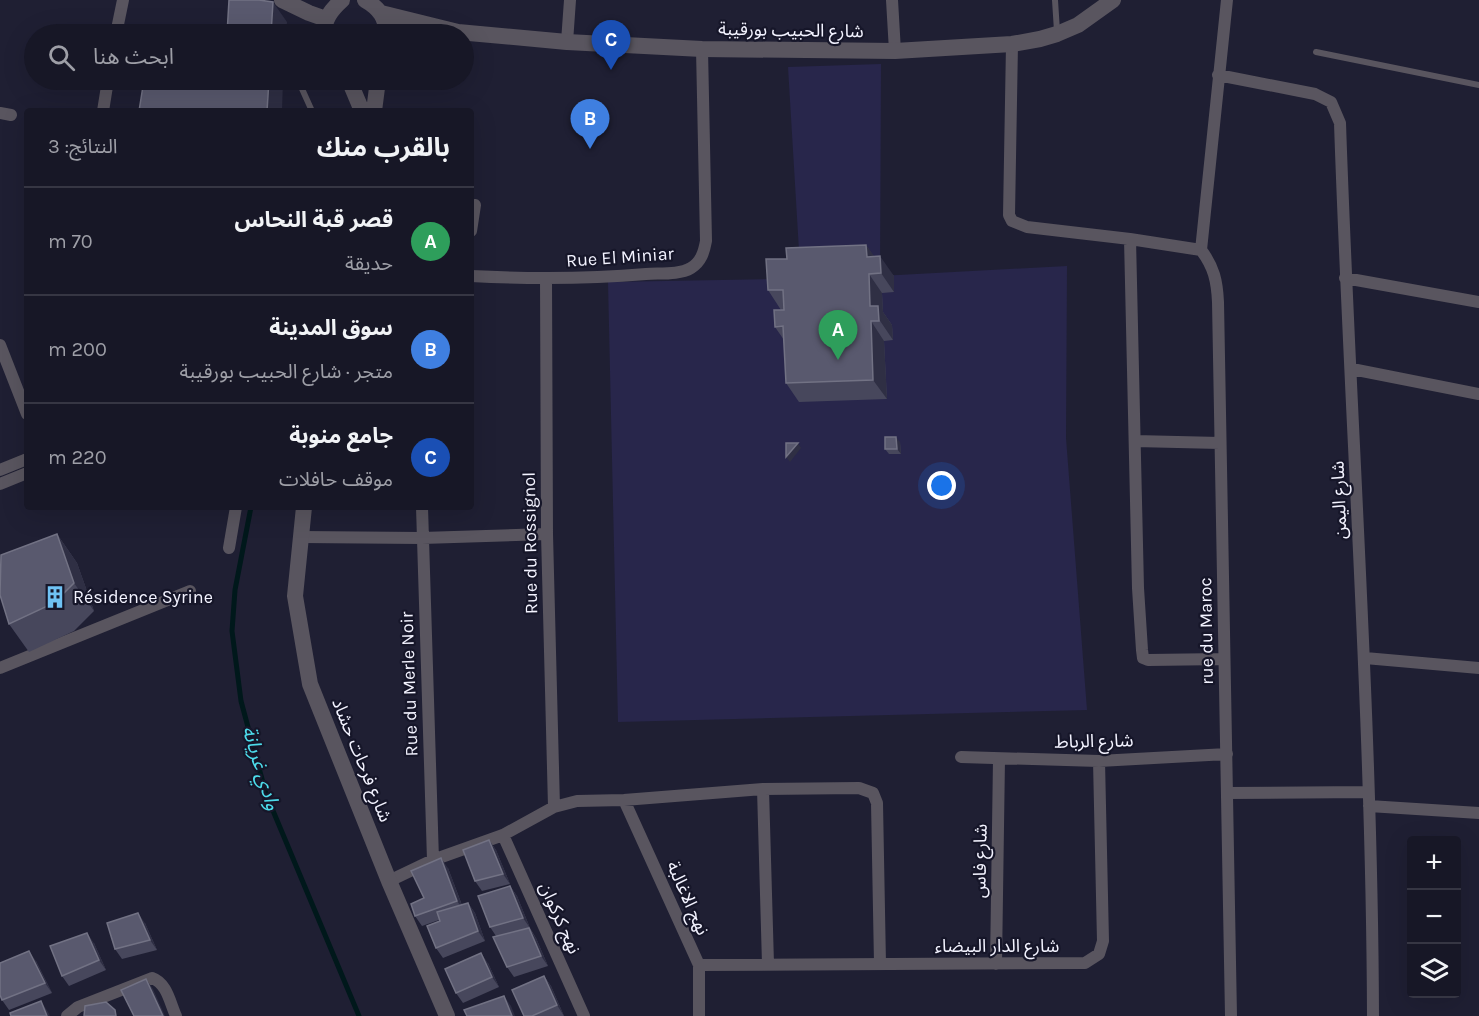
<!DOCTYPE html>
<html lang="ar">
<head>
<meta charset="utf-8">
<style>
	:root { --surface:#171726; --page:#242432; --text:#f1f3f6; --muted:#9e9fa7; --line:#363643; --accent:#6fc2f4 }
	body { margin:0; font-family:Karla,"Noto Sans Arabic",sans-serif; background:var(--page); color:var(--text); direction:rtl }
	.controls { position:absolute; right:18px; bottom:18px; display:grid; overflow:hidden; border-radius:6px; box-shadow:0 6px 24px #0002 }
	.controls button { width:54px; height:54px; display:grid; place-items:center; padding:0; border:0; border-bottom:2px solid var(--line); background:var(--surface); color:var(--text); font:30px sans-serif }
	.you { position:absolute; left:942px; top:486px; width:21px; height:21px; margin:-15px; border:4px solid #fff; border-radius:50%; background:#1a73e8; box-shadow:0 0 0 9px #1a73e833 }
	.badge { display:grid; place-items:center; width:39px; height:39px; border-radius:50%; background:var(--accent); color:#fff; font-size:20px; font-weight:700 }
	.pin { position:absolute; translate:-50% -50px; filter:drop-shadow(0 2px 3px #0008) }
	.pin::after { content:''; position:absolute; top:32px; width:21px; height:18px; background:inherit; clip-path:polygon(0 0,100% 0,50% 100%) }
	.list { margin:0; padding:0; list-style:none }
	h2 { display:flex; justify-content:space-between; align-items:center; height:78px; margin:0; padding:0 24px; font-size:26px }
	h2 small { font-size:20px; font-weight:400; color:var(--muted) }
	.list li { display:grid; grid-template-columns:39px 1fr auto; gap:18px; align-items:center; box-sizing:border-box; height:108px; padding:0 24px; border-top:2px solid var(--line) }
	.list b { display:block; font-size:22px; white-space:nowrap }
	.list p { margin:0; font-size:20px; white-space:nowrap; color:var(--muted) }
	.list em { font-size:20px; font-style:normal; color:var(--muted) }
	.icon { flex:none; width:33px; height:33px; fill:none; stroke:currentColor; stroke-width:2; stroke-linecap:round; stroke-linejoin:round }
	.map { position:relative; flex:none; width:1479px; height:1016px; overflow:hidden; direction:ltr }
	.search { position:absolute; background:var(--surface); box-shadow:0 6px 24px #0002; left:24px; top:24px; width:450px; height:66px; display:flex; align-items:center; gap:15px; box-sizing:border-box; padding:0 21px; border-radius:33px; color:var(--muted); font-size:22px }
	.panel { position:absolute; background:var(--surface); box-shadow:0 6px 24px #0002; left:24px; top:108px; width:450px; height:402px; border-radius:6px; direction:rtl }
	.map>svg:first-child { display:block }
</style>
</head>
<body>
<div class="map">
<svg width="1479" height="1016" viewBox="0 0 1479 1016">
	<rect width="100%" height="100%" fill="#1f1f33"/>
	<path fill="#28264b" d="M881,64L880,276L1067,266L1066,438L1087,710L618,722L608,282L780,279L800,267L788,67Z"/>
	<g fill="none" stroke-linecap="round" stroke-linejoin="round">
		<path stroke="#00181b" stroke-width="5" d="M251,507L235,590L232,631L241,701L266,794L359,1016"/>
		<path stroke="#59555f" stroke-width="6" d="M1055,0L1057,31
			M1316,52L1479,85
			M298,80L312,111"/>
		<path stroke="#59555f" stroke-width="12" d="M892,0L895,51
			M116,34L123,0
			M567,42L570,0
			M1012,44L1009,215L1012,221L1027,227L1130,239L1201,250
			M1218,75L1315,94L1331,102L1340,123C1350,421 1372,718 1373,1016
			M103,111L108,80
			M0,113L11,115
			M471,231L475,205
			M1130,239L1138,588L1142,650L1143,658L1148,660L1224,659
			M1201,250C1214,267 1217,281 1218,302L1231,1016
			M1201,250L1227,0
			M471,276C530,279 587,279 646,274C660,273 679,275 691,268C701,262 704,252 706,241L702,49
			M1345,278L1479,302
			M546,279L547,534L554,807
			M0,345L27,414
			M1352,369L1479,394
			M1135,441L1220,443
			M0,470L27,459
			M0,484L27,473
			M422,507L433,860
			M301,537L422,538L547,534
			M229,548L236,507
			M1365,658L1479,668
			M0,668L190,591
			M961,757L1099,761L1227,754
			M763,789L768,964
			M1227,793L1368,792
			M624,800L699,965V1016
			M1369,806L1479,813
			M503,835L584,1016
			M389,881L433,860L503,835L554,807L577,801L624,800L763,789L859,788L873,793L877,803L880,964
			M996,964L999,759
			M699,965L1085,963L1099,954L1103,941L1099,761
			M67,1016L78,1007L152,978C167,983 170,1003 176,1016"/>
		<path stroke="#59555f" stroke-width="16" d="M282,0L309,13L326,19
			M365,0C379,8 387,18 386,34
			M381,13L458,32L567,42L702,49L895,51L1012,44L1040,39L1057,34L1078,25L1113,0
			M324,34C324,19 331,10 342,0
			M349,80L362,111
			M374,111L378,80
			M304,507L295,596L310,684L389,881L447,1016"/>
	</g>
	<path fill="#47475c" d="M866,245L874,257L894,276V292L882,293L883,312L892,325L893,340L884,341L887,399L799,402L786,383L784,340L775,327L781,310L768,290L787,259Z
		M900,442L901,454H889L885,449Z
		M57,534L77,563L94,611L74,631L29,652L9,624Z
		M489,840L496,850L510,884L482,891L475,881Z
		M448,868L462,905L468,903L475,913L485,941L443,958L436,948L439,920L422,926L415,916L424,898Z
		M510,886L517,896L530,928L536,938L548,966L514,977L507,967L496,936L490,927Z
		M145,923L157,950L122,959L115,949Z
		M94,943L106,970L69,986L62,976Z
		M36,961L52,993L9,1010L2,1000Z
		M488,963L499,987L463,1003L456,993Z
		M544,976L551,986L564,1016H524Z"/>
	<path fill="#2f2f44" d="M273,2L287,22L286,34H271Z
		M269,80H283L282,111H267Z
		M866,245L880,264L867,257Z
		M880,256L894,276V292L881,273Z
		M869,274L882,293L883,312L892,325L893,340L870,306Z
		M871,321L884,341L887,399L873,380Z
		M896,437L900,442L901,454L897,449Z
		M798,443L801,448L790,462L786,457Z
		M57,534L77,563L94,611L74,583Z
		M489,840L496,850L510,884L503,874Z
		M441,858L448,868L464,911L457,901Z
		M510,886L517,896L530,928L523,918Z
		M468,903L475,913L485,941L478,931Z
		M138,913L145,923L157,950L150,940Z
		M529,928L536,938L548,966L541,956Z
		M87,933L94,943L106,970L99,960Z
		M29,951L36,961L52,993L45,983Z
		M481,953L488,963L499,987L492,977Z
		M544,976L551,986L564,1016L557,1005Z
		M146,979L153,989L165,1016H163Z
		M504,996L511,1006L515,1016H512Z
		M41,1001L48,1012L50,1016H47Z"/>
	<path fill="#59596e" stroke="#727284" stroke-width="1.5" d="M229,0H259L273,2L271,34H227Z
		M144,80H269L267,111H139Z
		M866,245L867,257L880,256L881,273L869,274L870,306H878L879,321H871L873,380L786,383L783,326L775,327L774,310H784L783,290H768L766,259H787L786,248Z
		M885,437H896L897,449H885Z
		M786,443H798L786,457Z
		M57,534L74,583L54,603L9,624L0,595L1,555Z
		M489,840L503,874L475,881L463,850Z
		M441,858L457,901L415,916L411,904L424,898L411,871Z
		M510,886L523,918L490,927L478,896Z
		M468,903L478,931L436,948L427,926L440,921L437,912Z
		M138,913L150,940L115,949L107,923Z
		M529,928L541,956L507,967L493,937Z
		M87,933L99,960L62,976L50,946Z
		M29,951L45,983L2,1000L0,995V963Z
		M481,953L492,977L456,993L445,969Z
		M544,976L557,1005L532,1016H524L512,990Z
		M146,979L163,1016H134L121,990Z
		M504,996L512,1016H467L464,1010Z
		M41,1001L47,1016H11L10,1013Z
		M106,1002L115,1010L116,1016H84L85,1006Z"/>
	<defs>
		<g id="building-bare" transform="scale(1.8)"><path d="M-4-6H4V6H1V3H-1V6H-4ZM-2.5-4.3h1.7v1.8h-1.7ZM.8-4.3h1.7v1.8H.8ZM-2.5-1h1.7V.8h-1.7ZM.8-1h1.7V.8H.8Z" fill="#6fc2f4" stroke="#161629" stroke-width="2.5" paint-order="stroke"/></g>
	</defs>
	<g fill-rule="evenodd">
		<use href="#building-bare" x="55" y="597"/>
	</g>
	<g text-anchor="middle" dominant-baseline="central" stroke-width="4.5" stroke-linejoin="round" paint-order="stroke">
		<g font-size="18" fill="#f3f3ff" stroke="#161629">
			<text transform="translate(791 30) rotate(1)">شارع الحبيب بورقيبة</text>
			<text transform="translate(620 257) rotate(-4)">Rue El Miniar</text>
			<text transform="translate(1339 500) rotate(-92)">شارع اليمن</text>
			<text transform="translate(530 543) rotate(-91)">Rue du Rossignol</text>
			<text transform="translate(1206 631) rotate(-91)">rue du Maroc</text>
			<text transform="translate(409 684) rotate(-92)">Rue du Merle Noir</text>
			<text transform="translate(1094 741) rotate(-1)">شارع الرباط</text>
			<text transform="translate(362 760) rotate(68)">شارع فرحات حشاد</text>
			<text transform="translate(980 861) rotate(-89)">شارع فاس</text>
			<text transform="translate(688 898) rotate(66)">نهج الاغالبة</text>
			<text transform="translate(560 918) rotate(66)">نهج كركوان</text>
			<text x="997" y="946">شارع الدار البيضاء</text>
		</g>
		<g font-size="18" fill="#f3f3ff" stroke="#161629" text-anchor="start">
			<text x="73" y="597">Résidence Syrine</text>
		</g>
		<g font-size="20" font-style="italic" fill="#4ddbea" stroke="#161629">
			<text transform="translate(261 768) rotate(73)">وادي غريانة</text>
		</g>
	</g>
</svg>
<div class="controls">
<button>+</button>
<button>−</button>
<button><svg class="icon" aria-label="layers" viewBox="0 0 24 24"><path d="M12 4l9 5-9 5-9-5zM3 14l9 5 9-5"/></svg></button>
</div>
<div class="you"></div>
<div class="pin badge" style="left:838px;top:360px;background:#2e9e5b">A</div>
<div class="pin badge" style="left:590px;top:149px;background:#3f7fe0">B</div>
<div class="pin badge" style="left:611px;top:70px;background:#1a4fb4">C</div>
<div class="search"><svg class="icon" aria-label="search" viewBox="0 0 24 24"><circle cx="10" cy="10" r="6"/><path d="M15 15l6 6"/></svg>ابحث هنا</div>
<section class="panel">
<h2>بالقرب منك<small>النتائج: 3</small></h2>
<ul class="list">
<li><span class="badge" style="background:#2e9e5b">A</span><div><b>قصر قبة النحاس</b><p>حديقة</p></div><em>70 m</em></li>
<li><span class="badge" style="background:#3f7fe0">B</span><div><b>سوق المدينة</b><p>متجر · شارع الحبيب بورقيبة</p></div><em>200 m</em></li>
<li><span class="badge" style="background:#1a4fb4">C</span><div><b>جامع منوبة</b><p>موقف حافلات</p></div><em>220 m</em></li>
</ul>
</section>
</div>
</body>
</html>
